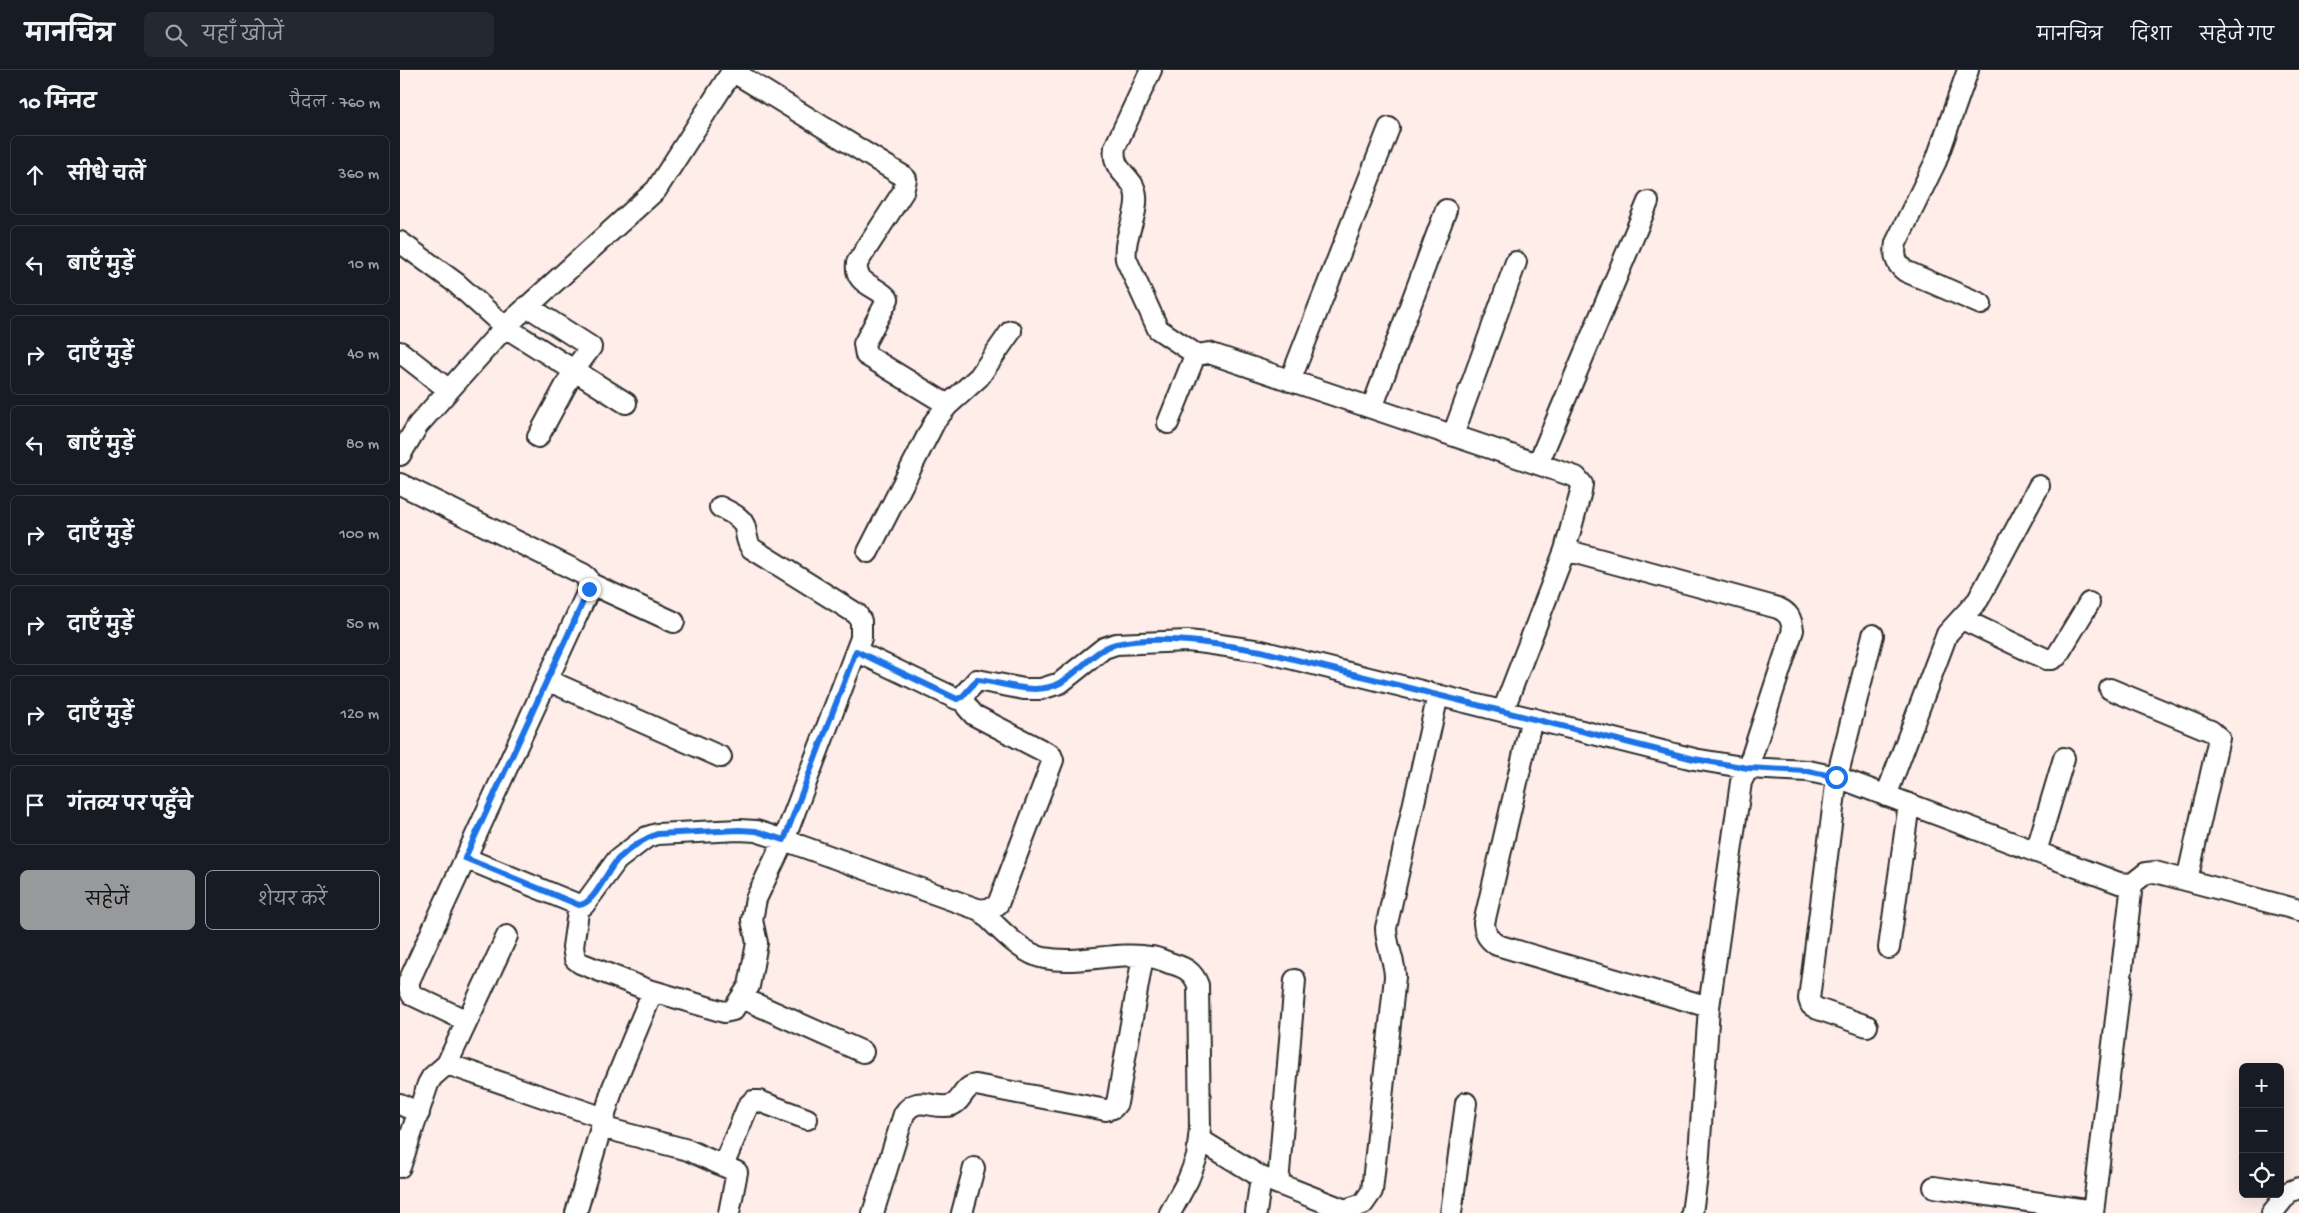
<!DOCTYPE html>
<html lang="hi">
<head>
<meta charset="utf-8">
<style>
	:root { --surface:#171b24; --page:#242831; --text:#f1f3f6; --muted:#9ea1a6; --line:#363941; --accent:#98999b }
	body { margin:0; font-family:"Gochi Hand","Playpen Sans Deva",sans-serif; background:var(--page); color:var(--text) }
	.controls { position:absolute; right:15px; bottom:15px; display:grid; overflow:hidden; border-radius:8px; box-shadow:0 5px 20px #0002 }
	.controls button { width:45px; height:45px; display:grid; place-items:center; padding:0; border:0; border-bottom:1px solid var(--line); background:var(--surface); color:var(--text); font:25px sans-serif }
	.stop { position:absolute; width:15px; height:15px; margin:-11px; border:4px solid #1a73e8; border-radius:50%; background:#fff }
	.stop.end { background:#1a73e8; border-color:#fff; box-shadow:0 1px 5px #0008 }
	.list { margin:0; padding:0; list-style:none }
	h2 { display:flex; justify-content:space-between; align-items:center; height:65px; margin:0; padding:0 20px; font-size:21px }
	h2 small { font-size:16px; font-weight:400; color:var(--muted) }
	.list li { display:grid; grid-template-columns:32px 1fr auto; gap:15px; align-items:center; box-sizing:border-box; height:80px; margin:0 10px 10px; padding:0 10px; border:1px solid var(--line); border-radius:8px }
	.list b { display:block; font-size:19px; white-space:nowrap }
	.list em { font-size:16px; font-style:normal; color:var(--muted) }
	.actions { display:flex; gap:10px; padding:15px 20px }
	.actions a { flex:1; padding:11px 0; border:1px solid var(--accent); border-radius:8px; text-align:center; font-size:18px; color:var(--accent) }
	.actions .main { background:var(--accent); color:#111 }
	.icon { flex:none; width:28px; height:28px; fill:none; stroke:currentColor; stroke-width:2; stroke-linecap:round; stroke-linejoin:round }
	.map { position:relative; flex:none; width:1899px; height:1143px; overflow:hidden }
	header { display:flex; align-items:center; gap:30px; box-sizing:border-box; height:70px; padding:0 25px; background:var(--surface); border-bottom:1px solid var(--line) }
	header strong { font-size:24px }
	nav { display:flex; gap:28px; margin-inline-start:auto; font-size:18px }
	.search { width:350px; height:45px; background:var(--page); display:flex; align-items:center; gap:12px; box-sizing:border-box; padding:0 18px; border-radius:8px; color:var(--muted); font-size:19px }
	main { display:flex }
	aside { flex:1; background:var(--surface) }
	.map>svg:first-child { display:block }
</style>
</head>
<body>
<header>
<strong>मानचित्र</strong>
<div class="search"><svg class="icon" aria-label="search" viewBox="0 0 24 24"><circle cx="10" cy="10" r="6"/><path d="M15 15l6 6"/></svg>यहाँ खोजें</div>
<nav><a>मानचित्र</a><a>दिशा</a><a>सहेजे गए</a></nav>
</header>
<main>
<aside>
<h2>10 मिनट<small>पैदल · 760 m</small></h2>
<ul class="list">
<li><svg class="icon" aria-label="ahead" viewBox="0 0 24 24"><path d="M12 20V5M6 11l6-6 6 6"/></svg><div><b>सीधे चलें</b></div><em>360 m</em></li>
<li><svg class="icon" aria-label="left" viewBox="0 0 24 24"><path d="M17 20v-9H6M10 6l-5 5 5 5"/></svg><div><b>बाएँ मुड़ें</b></div><em>10 m</em></li>
<li><svg class="icon" aria-label="right" viewBox="0 0 24 24"><path d="M7 20v-9h11M14 6l5 5-5 5"/></svg><div><b>दाएँ मुड़ें</b></div><em>40 m</em></li>
<li><svg class="icon" aria-label="left" viewBox="0 0 24 24"><path d="M17 20v-9H6M10 6l-5 5 5 5"/></svg><div><b>बाएँ मुड़ें</b></div><em>80 m</em></li>
<li><svg class="icon" aria-label="right" viewBox="0 0 24 24"><path d="M7 20v-9h11M14 6l5 5-5 5"/></svg><div><b>दाएँ मुड़ें</b></div><em>100 m</em></li>
<li><svg class="icon" aria-label="right" viewBox="0 0 24 24"><path d="M7 20v-9h11M14 6l5 5-5 5"/></svg><div><b>दाएँ मुड़ें</b></div><em>50 m</em></li>
<li><svg class="icon" aria-label="right" viewBox="0 0 24 24"><path d="M7 20v-9h11M14 6l5 5-5 5"/></svg><div><b>दाएँ मुड़ें</b></div><em>120 m</em></li>
<li><svg class="icon" aria-label="arrive" viewBox="0 0 24 24"><path d="M6 21V4h12l-3 4 3 4H6"/></svg><div><b>गंतव्य पर पहुँचे</b></div></li>
</ul>
<div class="actions"><a class="main">सहेजें</a><a>शेयर करें</a></div>
</aside>
<div class="map">
<svg width="1899" height="1143" viewBox="0 0 1899 1143">
	<rect width="100%" height="100%" fill="#feede9"/>
	<filter id="ink" filterUnits="userSpaceOnUse"><feTurbulence type="fractalNoise" baseFrequency=".02" numOctaves="2"/><feDisplacementMap in="SourceGraphic" scale="10" xChannelSelector="R" yChannelSelector="G"/><feConvolveMatrix kernelMatrix="1 2 1 2 8 2 1 2 1" color-interpolation-filters="sRGB"/></filter>
	<g filter="url(#ink)">
		<g fill="none" stroke-linecap="round" stroke-linejoin="round">
			<g stroke="#2b2b2b" stroke-width="24">
				<path id="minor" d="M751,0L715,77C711,104 734,104 736,126C738,147 723,166 726,189L758,259L797,285
					M1568,0L1536,91L1496,173C1494,185 1495,193 1505,201L1581,234
					M332,1L503,106L506,109L503,122L457,193C454,215 477,215 488,229L464,274L466,285L548,335
					M0,172L56,213L105,257L226,333
					M127,236L191,277L174,300L138,367
					M0,282L49,320
					M890,311L989,58
					M972,338L1046,140
					M768,353L794,288L797,285L809,283L1176,407L1182,414L1181,421L1165,480L1103,641
					M1053,365L1116,192
					M0,385L18,355L105,257L256,120L333,0
					M1138,394L1248,132
					M0,414L183,504L187,507L189,519L9,911V918L12,925L67,951
					M1165,480L1378,538C1389,543 1391,548 1393,560L1348,698L1341,712L1309,937L1298,1099L1292,1143
					M468,482L535,351L548,335L579,307L611,261
					M189,513L274,552
					M1562,549L1646,589H1652L1657,586L1689,533
					M456,581L557,629L562,627L577,610L624,619H641L660,613L704,578L716,574L787,571L806,573L861,581L1294,689L1348,698L1408,701L1437,707L1719,813L1732,814
					M147,610L321,687
					M1710,619L1811,661L1819,668L1787,810
					M1132,648L1084,853C1085,864 1088,869 1097,875L1309,937
					M1486,726L1547,564L1578,530L1639,416
					M1636,782L1664,688
					M65,788L179,835H184L217,790L247,767L257,764L339,760L356,761L384,770L580,840L593,838L598,834L653,690L651,685L574,645L567,637L562,627
					M179,835L173,877L175,889L180,893L256,923
					M580,840C596,855 621,884 644,888C679,895 715,881 751,887C759,888 766,892 773,894C786,898 793,902 798,915L800,1058L797,1087L788,1110L770,1143
					M1489,878L1509,734
					M342,928L463,982
					M1467,956L1418,939L1411,935L1409,929L1437,707L1473,565
					M47,994L204,1048
					M0,1034L19,1043
					M201,1057L288,1080L337,1102L329,1143
					M799,1069L861,1107L945,1140L946,1143
					M323,1096L348,1036L353,1031H359L407,1049
					M0,1097L28,1014L32,1007L47,994L107,866
					M878,1114L895,910
					M1534,1117L1693,1141
					M945,1140L963,1134L972,1121L995,907C995,890 986,876 986,858L1038,625
					M176,1143L213,1017L253,921L324,942L333,940L349,916L357,873L352,850L356,829L384,770L461,568V551L457,544L351,478C346,470 347,466 345,458C343,447 329,442 320,437
					M473,1143L504,1044C518,1023 533,1041 552,1035C563,1031 562,1017 576,1015L706,1040L713,1038L717,1033L743,886
					M562,1143L574,1098
					M856,1143L861,1107
					M1051,1143L1066,1033
					M1693,1143L1732,814L1746,803L1755,802L1899,840
					M1872,1143L1889,1122L1899,1118"/>
			</g>
			<use href="#minor" stroke="#fff" stroke-width="20"/>
		</g>
	</g>
	<g fill="none" stroke-linecap="round" stroke-linejoin="round" filter="url(#ink)">
		<path stroke="#1a73e8" stroke-width="6" d="M189,519L65,788L179,835C194,835 207,800 218,789C229,779 243,769 257,764L339,760L356,761L384,770L456,581L557,629L562,627L577,610C604,612 633,627 660,613C680,602 693,580 716,574C760,564 817,574 861,581L1294,689L1348,698L1408,701L1436,707"/>
	</g>
</svg>
<div class="controls">
<button>+</button>
<button>−</button>
<button><svg class="icon" aria-label="locate" viewBox="0 0 24 24"><circle cx="12" cy="12" r="6"/><path d="M12 2v4M12 18v4M2 12h4M18 12h4"/></svg></button>
</div>
<div class="stop" style="left:1436px;top:707px"></div>
<div class="stop end" style="left:189px;top:519px"></div>
</div>
</main>
</body>
</html>
